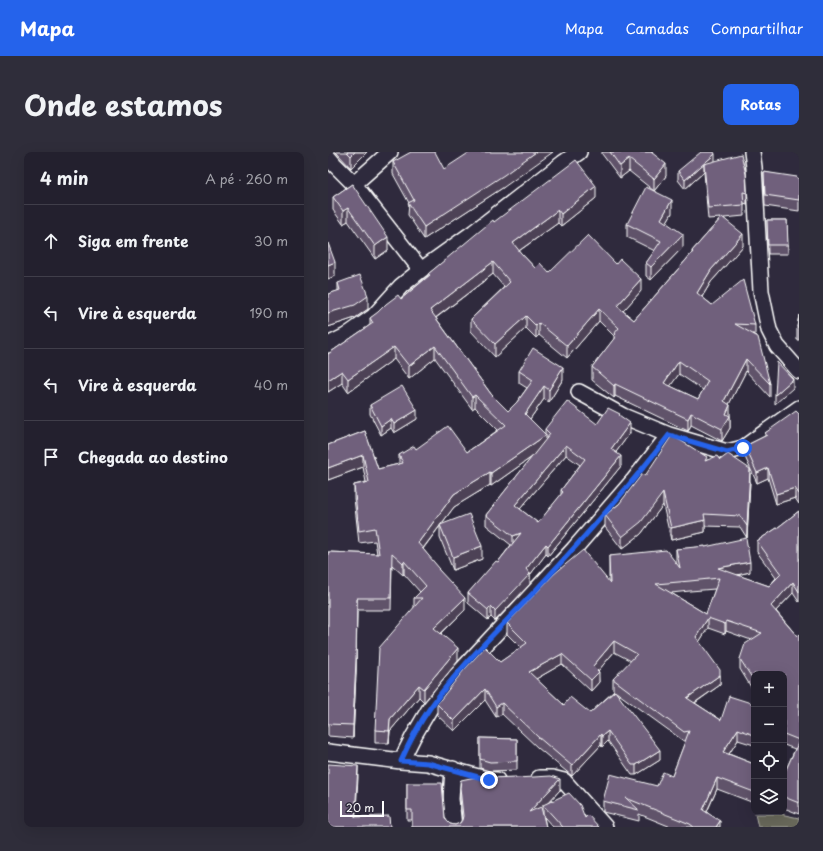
<!DOCTYPE html>
<html lang="pt">
<head>
<meta charset="utf-8">
<style>
	:root { --surface:#23202e; --page:#2f2d3a; --text:#f1f3f6; --muted:#a3a3aa; --line:#403e4a; --accent:#2563eb }
	body { margin:0; font-family:"Playpen Sans",sans-serif; background:var(--page); color:var(--text) }
	.controls { position:absolute; right:12px; bottom:12px; display:grid; overflow:hidden; border-radius:8px; box-shadow:0 4px 16px #0002 }
	.controls button { width:36px; height:36px; display:grid; place-items:center; padding:0; border:0; border-bottom:1px solid var(--line); background:var(--surface); color:var(--text); font:20px sans-serif }
	.scale { position:absolute; left:12px; bottom:10px; width:44px; box-sizing:border-box; padding-left:4px; border:2px solid #fff; border-top:0; font-size:11px; line-height:14px; white-space:nowrap; color:#fff; -webkit-text-stroke:3px #2f2a3d; paint-order:stroke }
	.stop { position:absolute; width:12px; height:12px; margin:-9px; border:3px solid #2563eb; border-radius:50%; background:#fff }
	.stop.end { background:#2563eb; border-color:#fff; box-shadow:0 1px 4px #0008 }
	.list { margin:0; padding:0; list-style:none }
	h2 { display:flex; justify-content:space-between; align-items:center; height:52px; margin:0; padding:0 16px; font-size:17px }
	h2 small { font-size:13px; font-weight:400; color:var(--muted) }
	.list li { display:grid; grid-template-columns:26px 1fr auto; gap:12px; align-items:center; box-sizing:border-box; height:72px; padding:0 16px; border-top:1px solid var(--line) }
	.list b { display:block; font-size:15px; white-space:nowrap }
	.list em { font-size:13px; font-style:normal; color:var(--muted) }
	.icon { flex:none; width:22px; height:22px; fill:none; stroke:currentColor; stroke-width:2; stroke-linecap:round; stroke-linejoin:round }
	.map { position:relative; flex:none; width:471px; height:675px; overflow:hidden; border-radius:8px }
	header { display:flex; align-items:center; gap:24px; box-sizing:border-box; height:56px; padding:0 20px; background:var(--accent); color:#fff }
	header strong { font-size:19px }
	nav { display:flex; gap:22px; margin-inline-start:auto; font-size:14px }
	.intro { display:flex; align-items:center; justify-content:space-between; box-sizing:border-box; height:96px; padding:0 24px }
	h1 { margin:0; font-size:28px }
	.button { padding:10px 18px; border-radius:8px; background:var(--accent); color:#fff; font-size:14px; font-weight:700 }
	main { display:flex; gap:24px; padding:0 24px }
	aside { flex:1; background:var(--surface); border-radius:8px; box-shadow:0 4px 16px #0002 }
	.map>svg:first-child { display:block }
</style>
</head>
<body>
<header>
<strong>Mapa</strong>
<nav><a>Mapa</a><a>Camadas</a><a>Compartilhar</a></nav>
</header>
<div class="intro"><h1>Onde estamos</h1><a class="button">Rotas</a></div>
<main>
<aside>
<h2>4 min<small>A pé · 260 m</small></h2>
<ul class="list">
<li><svg class="icon" aria-label="ahead" viewBox="0 0 24 24"><path d="M12 20V5M6 11l6-6 6 6"/></svg><div><b>Siga em frente</b></div><em>30 m</em></li>
<li><svg class="icon" aria-label="left" viewBox="0 0 24 24"><path d="M17 20v-9H6M10 6l-5 5 5 5"/></svg><div><b>Vire à esquerda</b></div><em>190 m</em></li>
<li><svg class="icon" aria-label="left" viewBox="0 0 24 24"><path d="M17 20v-9H6M10 6l-5 5 5 5"/></svg><div><b>Vire à esquerda</b></div><em>40 m</em></li>
<li><svg class="icon" aria-label="arrive" viewBox="0 0 24 24"><path d="M6 21V4h12l-3 4 3 4H6"/></svg><div><b>Chegada ao destino</b></div></li>
</ul>
</aside>
<div class="map">
<svg width="471" height="675" viewBox="0 0 471 675">
	<rect width="100%" height="100%" fill="#2f2a3d"/>
	<filter id="ink" filterUnits="userSpaceOnUse"><feTurbulence type="fractalNoise" baseFrequency=".025" numOctaves="2"/><feDisplacementMap in="SourceGraphic" scale="8" xChannelSelector="R" yChannelSelector="G"/><feConvolveMatrix kernelMatrix="1 2 1 2 8 2 1 2 1" color-interpolation-filters="sRGB"/></filter>
	<g filter="url(#ink)">
		<path fill="#68685a" stroke="#b4b4ac" d="M427,662H452L471,666V675H430Z"/>
		<g fill="none" stroke-linecap="round" stroke-linejoin="round">
			<g stroke="#fff" stroke-width="18">
				<path id="street" d="M424,0L426,15L433,139L441,178L449,194L471,219
					M0,5L6,12L26,32
					M93,118L146,80L235,11L251,0
					M0,193L18,184L45,165L73,134L93,118L26,32L62,0
					M251,240L295,264L341,283
					M0,600L73,609L85,585L102,556L128,524L246,397L305,329L341,283L399,300L415,296L471,256
					M73,609L100,611L161,628H169
					M125,617L123,647L126,675
					M211,626H224L236,629L277,675"/>
			</g>
			<use href="#street" stroke="#2f2a3d" stroke-width="15"/>
		</g>
		<path fill="#60536b" stroke="#fff" fill-rule="evenodd" d="M8,0H39L23,16Z
			M274,0H325L324,1L338,24L326,39L301,19L292,26L274,2Z
			M387,9L419,41V52L416,51V64L396,66L415,94L383,130L374,145L384,153L427,173V183L442,232V245L418,219L401,252L402,265V276L394,289L363,273L360,279L287,244L286,246L264,228V215L286,187V184L271,169L239,206L211,183L208,186L198,176L167,205L143,179V167L176,135L165,122L108,166L163,242L180,259L189,250L199,236L191,231V219L235,227L221,250L216,247L202,267L217,282V277L269,272L292,264L302,281L288,300L293,314L220,404L218,402L202,423V432L167,469L163,465L160,468L140,451V441L170,410L183,393L158,373V363L204,305L163,334L162,333L126,355L95,397L111,418L137,458L113,482L130,509L96,550L91,545L62,579L61,591H47V578L86,455V446L92,440L76,422L75,423L64,413L63,458H29L28,521L25,586L0,584V400L49,402L47,389L31,391L26,346V333L38,330L35,315L0,328V293L37,279L50,317L71,312V303L88,297L139,300L170,278L147,255L144,257L107,206L81,227L66,207L20,240L14,231L0,240V202L42,173V166L73,147L100,124V122L166,70L268,46L233,74L230,71L191,99L207,116L221,121L313,139L295,159L306,168L364,101V99L393,66L380,67L376,20L357,37L350,28V19ZM351,222L375,238L370,247L342,234ZM238,303L252,313L233,338V343L210,371L192,357Z
			M65,10L116,17L176,35L96,87L80,63L81,51L65,22Z
			M436,20L471,27V59L437,54Z
			M24,32L60,98L47,107L20,69L15,72L5,58V45Z
			M344,61L338,71L355,95L323,128L318,124V111L327,99L299,85V72Z
			M439,68H459L460,102H440Z
			M10,131L40,157L27,166L0,175V142L10,139Z
			M471,163V188H469V175Z
			M42,253L89,267L66,281L63,276L53,283L42,262Z
			M471,262V352L467,346L448,352L440,326L429,331L417,305V294L437,284V281Z
			M379,308H392L422,329L419,386L412,375L377,374V380L343,388L335,353L313,382L294,397L277,375V363L291,352L317,324Z
			M471,359V450L465,441L448,459L469,484L471,482V662L456,656V622L467,597L456,593V522H426V540L412,517V507L423,488L398,479L397,482L380,476L371,490L392,523V533L367,551L393,568L426,552V593L410,588L401,602L426,612V651L389,637L379,660L392,675H343L311,662V669L275,660V649L329,634L344,624L357,590L288,540L332,608L308,623H304L280,589L274,595L273,593L244,624L210,596L174,562L168,565L157,548L126,579L109,563V552L193,496L179,482V471L281,431V404L348,411V397L377,395L422,420L409,423L441,434L448,426L429,400V389L449,376ZM387,437L378,462L343,441L362,439ZM286,500L303,509L285,527V538L286,539L262,561L236,553L208,527L234,512L263,539L271,530L270,519Z
			M112,373L154,407L125,418L112,386Z
			M152,586L189,587V618L162,619L152,616Z
			M161,626H188L232,638L219,652L257,666L271,675H225L216,665L218,675H84V668H79V631L117,666L119,669L122,672L127,673L132,671L134,667L132,647V636ZM215,656V664L213,658Z"/>
		<path fill="#4e4357" stroke="#fff" d="M27,0H39L23,16V4Z
			M208,0H225L176,35L96,87V75Z
			M387,2V11L376,12V20L357,37V28Z
			M301,7V19L292,26V14Z
			M338,12V24L326,39V27Z
			M268,34V46L233,74V62Z
			M344,48V61L333,80V67Z
			M20,56V69L15,72V59Z
			M230,58V71L185,103V91Z
			M355,82V95L323,128V115Z
			M415,82V94L383,130L369,153V141L383,118Z
			M60,85V98L47,107V94Z
			M7,110V124L0,127V113Z
			M165,110V122L102,170V158Z
			M313,127V139L289,166V154Z
			M40,144V157L27,166L0,175V161Z
			M271,157V169L239,206V194Z
			M198,164V176L167,205V192Z
			M211,171V183L208,186V174Z
			M107,194V206L81,227V214Z
			M66,195V207L20,240V227Z
			M418,207V219L396,262V249Z
			M351,209V222L336,243V231Z
			M235,215V227L221,250V238Z
			M14,219V231L0,240V228Z
			M465,227V236L447,252V243Z
			M287,232V244L286,246V234Z
			M216,234V247L197,274V262Z
			M147,243V255L144,257V245Z
			M402,253V276L394,289V277L398,262Z
			M89,258V267L66,281V272Z
			M363,261V273L360,279V267Z
			M63,267V276L53,283V274Z
			M302,271V281L283,307V297Z
			M218,283V295L163,334V321Z
			M238,293V303L187,363V353Z
			M35,303V315L0,328V316Z
			M293,304V314L220,404V394Z
			M440,316V326L429,331V321Z
			M422,317V329L419,386V374Z
			M162,320V333L126,355L90,403V391L126,342Z
			M467,336V346L448,352V342Z
			M335,341V353L313,382L294,397V385Z
			M377,368V380L343,388V376Z
			M193,381L185,394V384Z
			M218,392V402L202,423V432L167,469V459L198,417Z
			M154,394V407L125,418V405Z
			M76,409V422L75,423V411Z
			M422,410V420L391,427L390,416Z
			M465,430V441L443,464V454Z
			M29,446L28,521L25,586V573Z
			M137,446V458L106,488V476Z
			M163,455V465L160,468V458Z
			M380,466V476L368,495V485Z
			M398,469V479L397,482V472Z
			M286,489V500L265,525V514Z
			M130,496V509L96,550V537Z
			M234,502V512L201,531V520Z
			M271,520V530L263,539V528Z
			M392,523V533L359,556V546Z
			M91,533V545L62,579L61,591L62,567Z
			M157,537V548L126,579V569Z
			M174,551V562L168,565V555Z
			M410,577V588L395,611V600Z
			M280,579V589L274,595V584Z
			M273,582V593L244,624V614Z
			M332,598V608L308,623V613Z
			M30,614V626L27,675V665Z
			M389,626V637L375,668V658Z
			M232,627V638L216,655L215,653V656L201,671V660Z
			M392,669V675H388Z"/>
		<path fill="#70607c" stroke="#fff" fill-rule="evenodd" d="M19,0H27L23,4Z
			M83,0H107L116,17L142,0H208L176,23L96,75L80,51L86,48L65,10Z
			M282,0H323L338,12L326,27L301,7L292,14Z
			M373,0H386L387,2L357,28L350,19Z
			M413,2L418,22L419,41L415,40L416,53L380,56L376,12Z
			M248,8L268,34L233,62L230,58L185,91L193,101L207,116L212,111L221,121L260,83L288,112L292,107L313,127L289,154L306,168L365,100L364,99L394,65L415,82L383,118L369,141L384,153L415,128L427,173L407,172L430,185L442,232L418,207L396,249L402,253L398,262L402,264L394,277L363,261L360,267L287,232L286,234L264,215L288,184L286,182L291,176L271,157L239,194L211,171L208,174L198,164L167,192L143,167L182,130L165,110L102,158L163,242L180,259L189,250L205,228L191,219L205,196L235,215L221,238L216,234L197,262L218,283L163,321L162,320L126,342L90,391L111,416L110,417L137,446L106,476L130,496L96,537L91,533L62,567L61,579L47,578L51,496L94,446H86L98,434L76,409L75,411L64,401L63,446H29L28,508L25,573L0,572V400L51,402L47,376L31,379L26,333L41,330L35,303L0,316V293L37,279L50,317L75,311L71,303L86,294L88,297L120,274L139,300L178,273L147,243L144,245L107,194L81,214L66,195L20,227L14,219L0,228V202L45,171L42,166L50,160L58,152L70,143L73,147L102,123L100,122L165,68L166,70ZM351,209L380,229L370,247L336,231Z
			M436,20L469,25V26L471,27V48L437,43Z
			M24,32L60,85L47,94L20,56L15,59L5,45Z
			M318,35L344,48L333,67L355,82L323,115L318,111L333,89L299,72Z
			M439,68H459L460,93H440Z
			M0,91L7,110L0,113Z
			M32,123L40,144L27,153L0,161V142L12,138L10,131Z
			M471,163V175H469Z
			M449,210L465,227L447,243Z
			M74,234L89,258L66,272L63,267L53,274L42,253Z
			M239,249L269,272L280,256L292,262L291,263L302,271L283,297L293,304L220,394L218,392L198,417L202,422L167,459L163,455L160,458L140,441L168,409L170,410L193,381L185,384L158,363L222,282L217,277ZM238,293L257,307L233,338L235,340L210,371L187,353Z
			M468,259L471,262V342L467,336L448,342L440,316L429,321L417,294L439,283L437,281Z
			M344,283L379,305L377,309L389,304L392,308L400,302L422,317L419,374L412,364L376,362L377,368L343,376L335,341L313,370L294,385L277,363L291,352L314,322L317,324Z
			M471,359V440L465,430L443,454L469,484L471,482V588L456,582V522H426V529L412,507L417,492L434,481L398,469L397,472L380,466L368,485L392,518V523L359,546L393,568L401,544L426,552V583L410,577L395,600L426,612V640L389,626L375,658L392,669L388,675H366L362,672L298,646L311,658L275,649L282,622L329,634L335,620L344,624L361,579L356,580L285,527L309,502L286,489L265,514L271,520L263,528L234,502L201,520L236,553L242,545L262,561L287,539L332,598L308,613H304L280,579L274,584L273,582L244,614L210,585L174,551L168,555L157,537L126,569L109,552L135,519L157,495L172,510L199,491L179,471L226,422L255,398L282,431L281,404L338,398L352,416L348,397L377,394V395L418,386L422,410L390,416L441,434L453,422L429,389L449,376ZM391,426L378,462L328,432L362,429Z
			M141,362L154,394L125,405L112,373Z
			M152,586L189,587V609L162,610L152,607Z
			M471,589V651L456,645V622Z
			M0,612L30,614L27,665L61,664L62,675H0Z
			M152,624L161,626L188,625V626L223,624L232,627L201,660L213,655L218,675H84V658H79V631H114L117,666L119,669L122,672L127,673L132,671L134,668L135,664L132,636L133,628Z
			M241,641L252,653L257,666L260,663L271,675H235L215,653Z"/>
	</g>
	<g fill="none" stroke-linecap="round" stroke-linejoin="round" filter="url(#ink)">
		<path stroke="#2563eb" stroke-width="5" d="M161,628L100,611L73,609C81,591 90,573 102,556C131,515 172,476 207,439C254,388 299,338 341,283L399,300L415,296"/>
	</g>
</svg>
<div class="controls">
<button>+</button>
<button>−</button>
<button><svg class="icon" aria-label="locate" viewBox="0 0 24 24"><circle cx="12" cy="12" r="6"/><path d="M12 2v4M12 18v4M2 12h4M18 12h4"/></svg></button>
<button><svg class="icon" aria-label="layers" viewBox="0 0 24 24"><path d="M12 4l9 5-9 5-9-5zM3 14l9 5 9-5"/></svg></button>
</div>
<div class="scale">20 m</div>
<div class="stop" style="left:415px;top:296px"></div>
<div class="stop end" style="left:161px;top:628px"></div>
</div>
</main>
</body>
</html>
